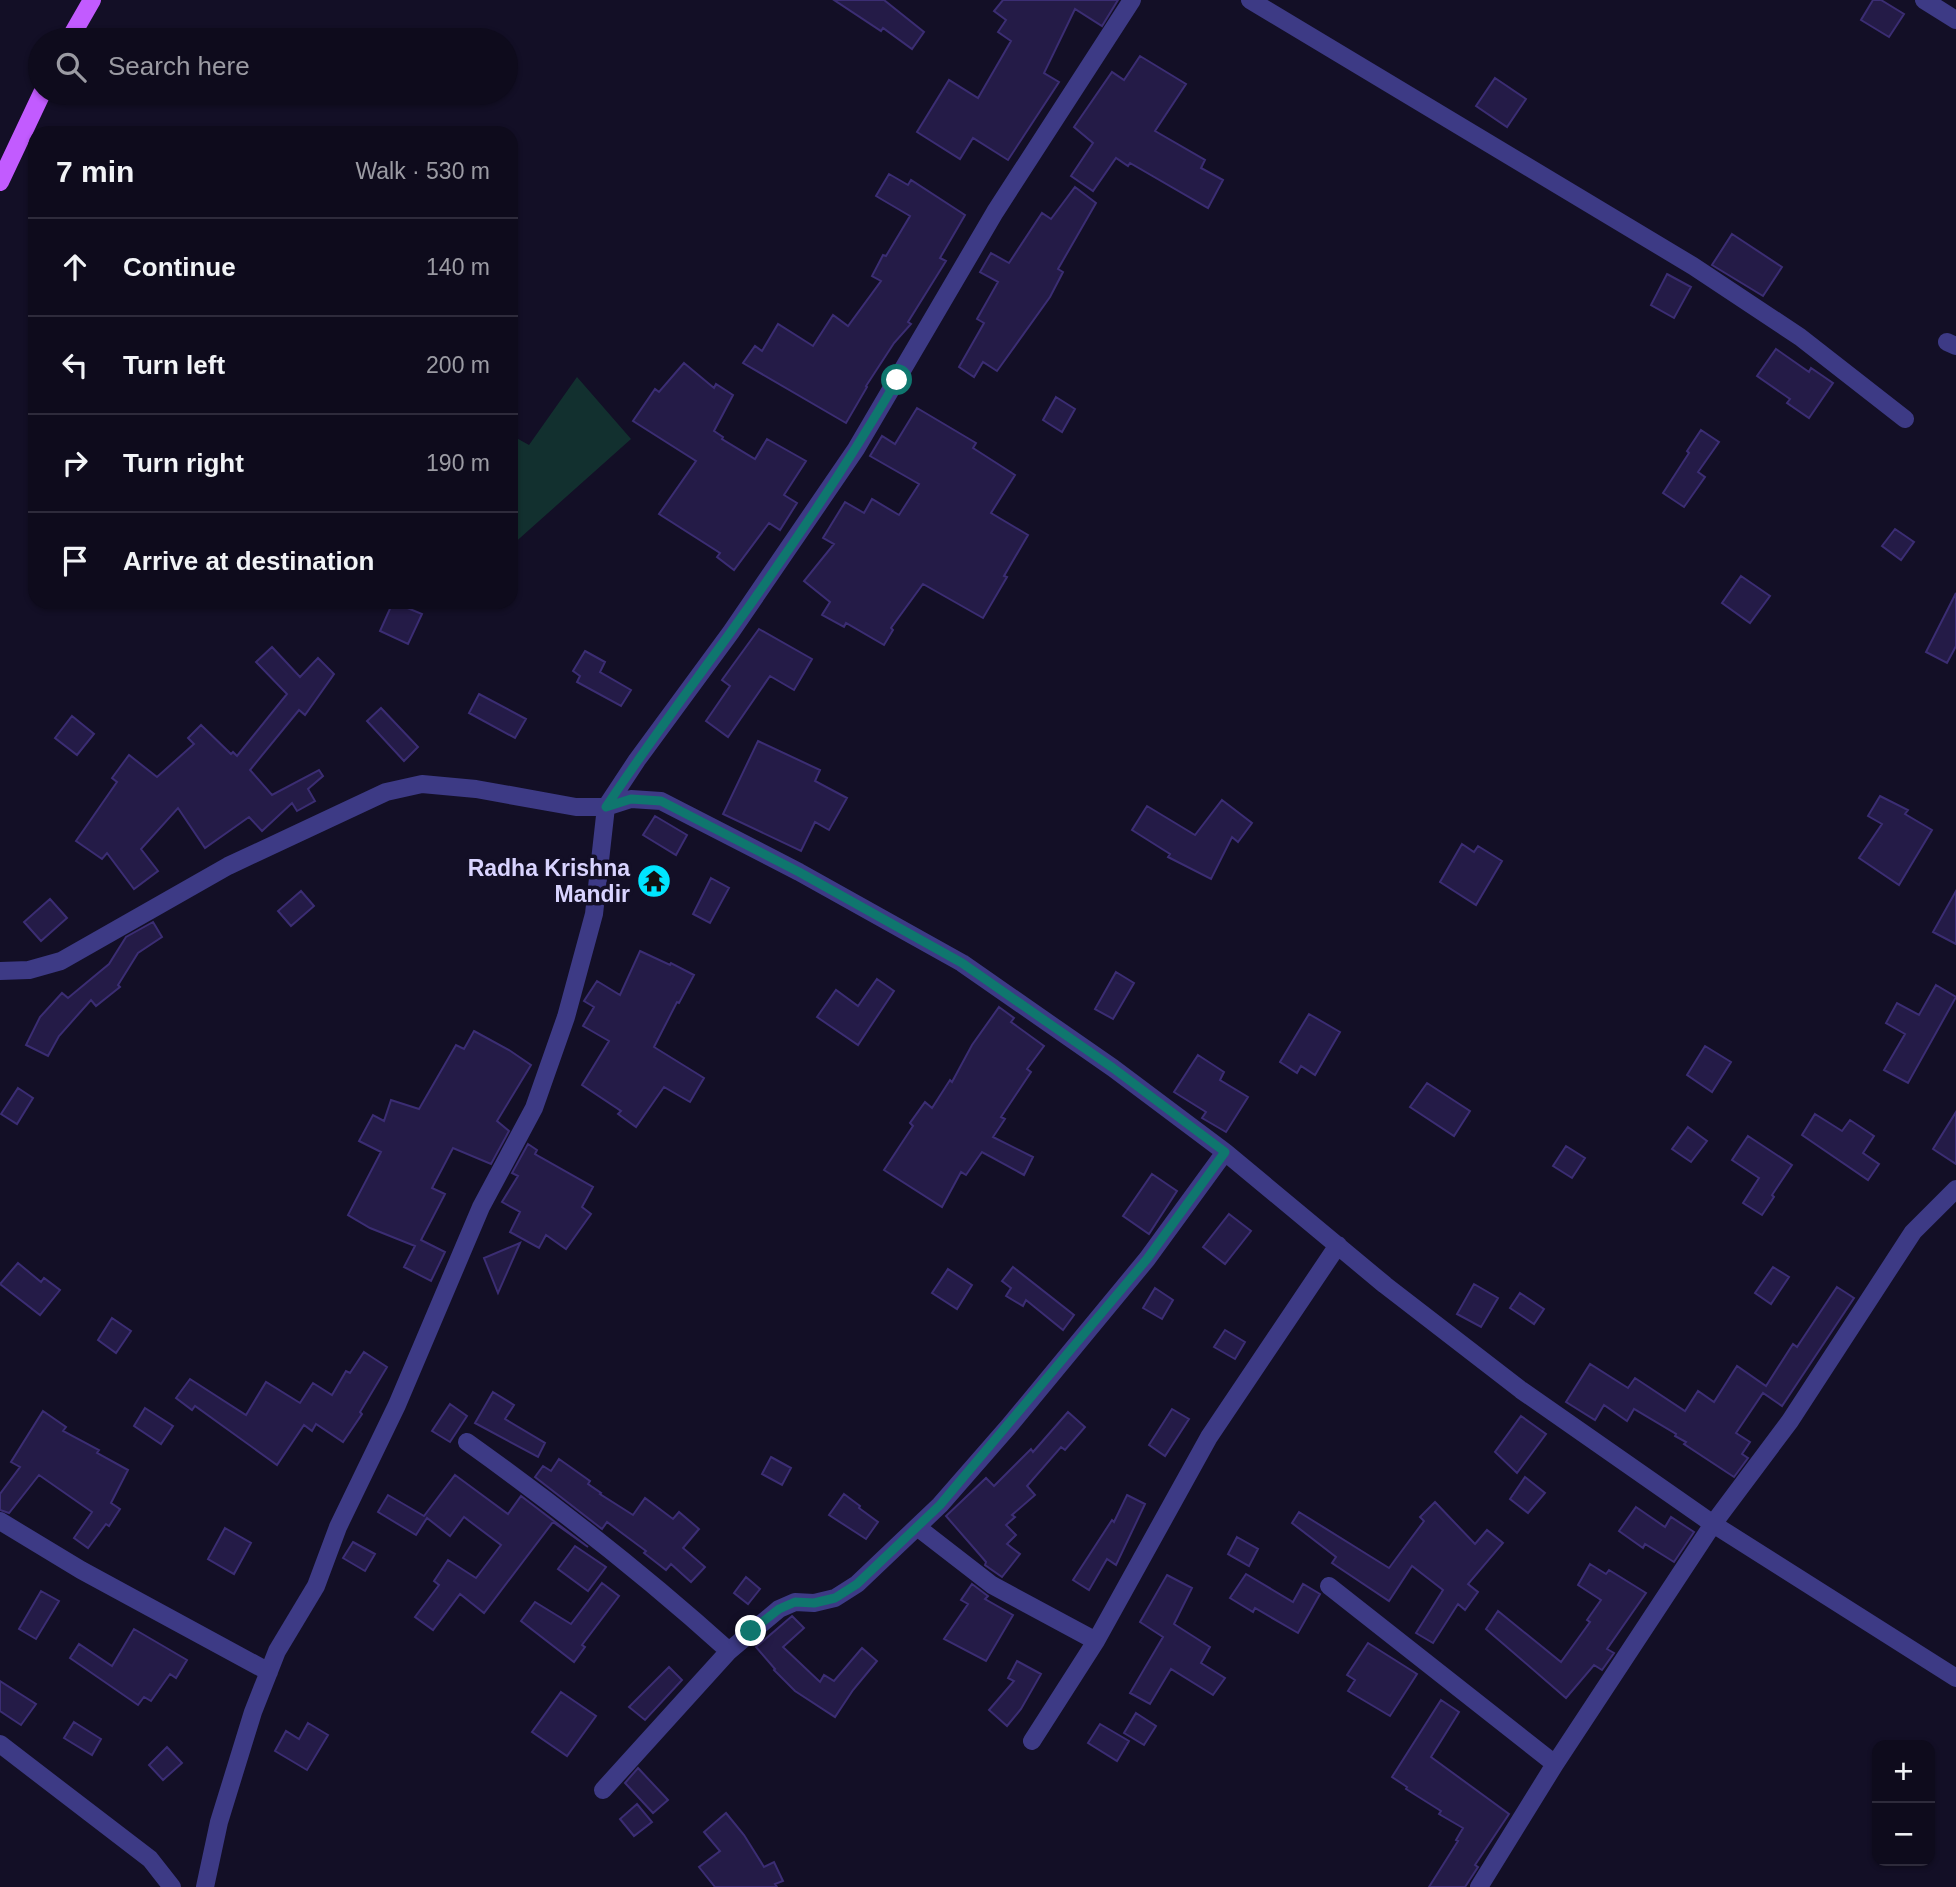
<!DOCTYPE html>
<html lang="en">
<head>
<meta charset="utf-8">
<style>
	:root { --surface:#0e0b1c; --page:#1c1929; --text:#f1f3f6; --muted:#9b9ba3; --line:#2e2b3b }
	body { margin:0; font-family:Arial,sans-serif; background:var(--page); color:var(--text) }
	.controls { position:absolute; right:21px; bottom:21px; display:grid; overflow:hidden; border-radius:14px; box-shadow:0 2px 5px #0004 }
	.controls button { width:63px; height:63px; display:grid; place-items:center; padding:0; border:0; border-bottom:2px solid var(--line); background:var(--surface); color:var(--text); font:35px sans-serif }
	.stop { position:absolute; width:21px; height:21px; margin:-16px; border:5px solid #0f766e; border-radius:50%; background:#fff }
	.stop.end { background:#0f766e; border-color:#fff; box-shadow:0 2px 7px #0008 }
	.list { margin:0; padding:0; list-style:none }
	h2 { display:flex; justify-content:space-between; align-items:center; height:91px; margin:0; padding:0 28px; font-size:30px }
	h2 small { font-size:23px; font-weight:400; color:var(--muted) }
	.list li { display:grid; grid-template-columns:46px 1fr auto; gap:21px; align-items:center; box-sizing:border-box; height:98px; padding:0 28px; border-top:2px solid var(--line) }
	.list b { display:block; font-size:26px; white-space:nowrap }
	.list em { font-size:23px; font-style:normal; color:var(--muted) }
	.icon { flex:none; width:38px; height:38px; fill:none; stroke:currentColor; stroke-width:2; stroke-linecap:round; stroke-linejoin:round }
	.map { position:relative; flex:none; width:1956px; height:1887px; overflow:hidden }
	.search { position:absolute; background:var(--surface); box-shadow:0 2px 5px #0004; left:28px; top:28px; width:490px; height:77px; display:flex; align-items:center; gap:18px; box-sizing:border-box; padding:0 24px; border-radius:38px; color:var(--muted); font-size:26px }
	.panel { position:absolute; background:var(--surface); box-shadow:0 2px 5px #0004; left:28px; top:126px; width:490px; height:483px; border-radius:21px }
	.map>svg:first-child { display:block }
</style>
</head>
<body>
<div class="map">
<svg width="1956" height="1887" viewBox="0 0 1956 1887">
	<rect width="100%" height="100%" fill="#130f26"/>
	<path fill="#12302f" d="M577,377L631,439L511,546V435L529,445Z"/>
	<path fill="#241b47" stroke="#3b2d73" stroke-width="2" d="M834,0H884L924,32L912,49L883,28L881,31Z
		M1003,0H1118L1102,26L1075,9L1044,73L1059,82L1008,160L973,138L960,159L917,132L949,80L978,98L1011,41L998,32L1006,20L994,11Z
		M1873,0H1881L1904,14L1889,37L1861,20Z
		M1140,56L1186,84L1155,131L1205,160L1201,168L1223,180L1208,208L1130,163L1128,166L1116,158L1093,191L1071,176L1093,143L1074,127L1112,72L1124,80Z
		M1495,78L1526,99L1507,127L1476,106Z
		M889,174L908,185L911,180L965,215L940,258L946,261L908,322L911,324L894,343L866,386L867,387L846,423L743,363L755,346L762,351L778,324L813,346L833,315L848,326L881,281L872,276L883,255L886,256L910,216L876,196Z
		M1075,187L1096,203L1058,269L1063,272L1050,297L997,371L983,362L974,377L959,367L984,323L977,319L998,282L980,272L991,253L1009,263L1042,213L1051,219Z
		M1732,234L1782,267L1763,296L1712,265Z
		M1667,274L1691,287L1674,318L1651,305Z
		M1776,349L1809,372L1811,368L1833,383L1809,418L1787,403L1790,399L1757,376Z
		M684,363L714,388L716,384L733,395L714,431L723,437L722,439L755,459L767,439L806,461L784,495L797,503L780,530L769,523L734,570L717,557L720,553L659,514L696,461L633,421L655,389L659,392Z
		M1056,397L1075,409L1062,432L1043,420Z
		M917,408L976,443L973,448L1015,475L991,513L1028,535L1004,576L1007,577L983,618L923,584L891,628L893,630L884,645L846,623L844,627L822,615L830,602L804,581L834,544L823,538L845,502L864,513L872,499L899,515L919,484L870,456L882,436L895,444Z
		M1701,430L1719,442L1698,472L1705,477L1684,507L1663,493L1689,453L1687,451Z
		M1895,529L1914,542L1901,560L1882,546Z
		M1741,576L1770,596L1750,623L1722,603Z
		M1956,593V646L1947,663L1926,652Z
		M393,602L422,614L408,644L380,631Z
		M759,629L812,659L794,690L770,676L728,737L706,721L730,686L722,680Z
		M272,647L300,677L318,658L334,674L305,715L299,710L250,770L272,795L319,770L323,776L308,789L315,801L297,811L292,803L262,831L249,817L205,848L178,808L141,849L158,871L134,889L107,853L102,859L76,841L117,782L112,778L129,755L157,777L194,744L188,738L201,725L231,754L233,752L237,756L287,694L256,662Z
		M585,651L605,662L600,672L631,690L621,706L577,682L580,676L573,671Z
		M479,694L526,719L515,738L469,713Z
		M381,708L418,747L404,761L367,721Z
		M72,716L94,734L77,755L55,738Z
		M758,741L820,770L815,781L847,798L829,830L815,822L801,851L723,814Z
		M1880,796L1908,810L1905,814L1932,830L1899,885L1859,858L1882,824L1868,816Z
		M1222,800L1252,823L1238,842L1232,837L1211,879L1168,857L1170,854L1132,830L1147,806L1195,835Z
		M655,816L687,835L676,855L643,835Z
		M1462,844L1474,852L1478,846L1502,861L1476,905L1440,882Z
		M711,878L729,888L710,923L693,914Z
		M301,891L314,906L291,926L278,911Z
		M1956,891V944L1933,932Z
		M50,899L67,918L41,941L24,922Z
		M153,922L162,937L138,953L118,985L120,987L96,1006L91,1000L59,1036L48,1056L26,1045L40,1017L62,993L68,998L109,964L126,937Z
		M640,951L670,965L671,963L694,975L679,1003L677,1002L654,1047L704,1078L690,1102L664,1087L636,1127L618,1114L621,1111L582,1085L609,1041L583,1026L594,1007L584,1001L597,981L620,995Z
		M1116,972L1134,983L1113,1019L1095,1009Z
		M877,979L894,991L858,1045L817,1017L836,990L858,1006Z
		M1936,985L1956,997L1908,1083L1884,1070L1905,1034L1886,1023L1897,1003L1919,1015Z
		M999,1007L1014,1018L1011,1022L1044,1046L1027,1069L1031,1072L1001,1117L1005,1119L993,1137L1033,1157L1024,1175L982,1152L966,1175L961,1172L942,1207L884,1170L913,1126L910,1123L925,1102L932,1108L950,1080L952,1082L972,1045Z
		M1309,1014L1340,1032L1315,1075L1301,1066L1297,1073L1280,1062Z
		M474,1031L509,1050L531,1065L497,1121L509,1131L491,1164L453,1148L432,1188L445,1194L421,1240L445,1252L431,1281L404,1267L415,1246L370,1228L348,1215L381,1152L359,1141L373,1115L384,1121L391,1100L419,1109L456,1045L464,1049Z
		M1705,1046L1731,1062L1712,1092L1687,1075Z
		M1198,1055L1224,1072L1220,1080L1248,1097L1226,1132L1202,1118L1206,1112L1174,1092Z
		M1427,1083L1470,1111L1454,1136L1410,1107Z
		M18,1088L33,1098L17,1124L1,1114Z
		M1956,1112V1164L1933,1149Z
		M1815,1114L1842,1131L1850,1120L1874,1136L1863,1153L1879,1164L1868,1180L1802,1135Z
		M1688,1127L1707,1141L1691,1162L1672,1149Z
		M1748,1136L1792,1165L1772,1195L1774,1197L1762,1215L1743,1203L1759,1178L1732,1160Z
		M528,1144L537,1150L535,1154L593,1187L582,1207L591,1214L566,1249L546,1235L539,1248L510,1232L520,1212L502,1202L518,1176L512,1173Z
		M1566,1146L1585,1158L1572,1178L1553,1166Z
		M1152,1174L1177,1191L1149,1234L1123,1216Z
		M1229,1214L1251,1231L1225,1264L1203,1247Z
		M520,1243L498,1293L484,1258Z
		M18,1263L41,1282L44,1278L60,1290L40,1315L0,1284Z
		M1013,1267L1074,1315L1063,1330L1026,1300L1023,1306L1006,1296L1011,1288L1002,1281Z
		M1773,1267L1789,1277L1771,1304L1755,1293Z
		M948,1269L972,1285L957,1309L932,1293Z
		M1474,1284L1498,1298L1481,1327L1457,1314Z
		M1837,1287L1854,1298L1782,1406L1763,1393L1736,1433L1750,1442L1742,1454L1748,1458L1734,1477L1684,1444L1686,1442L1675,1436L1676,1434L1634,1409L1627,1421L1604,1405L1595,1420L1566,1402L1590,1364L1628,1388L1635,1378L1685,1411L1698,1391L1714,1402L1737,1366L1766,1386L1793,1344L1797,1347Z
		M1155,1288L1173,1300L1162,1319L1143,1308Z
		M1520,1293L1544,1309L1534,1324L1510,1308Z
		M112,1318L131,1331L116,1353L98,1340Z
		M1225,1330L1245,1342L1235,1359L1214,1347Z
		M364,1352L387,1367L360,1412L362,1414L343,1442L316,1424L312,1431L304,1425L277,1465L195,1406L192,1410L176,1398L190,1379L246,1415L266,1382L300,1403L313,1383L332,1395L346,1371L350,1373Z
		M493,1392L514,1405L505,1419L545,1443L538,1457L475,1423Z
		M450,1404L467,1416L450,1442L432,1431Z
		M145,1408L173,1426L161,1444L134,1426Z
		M1172,1409L1189,1419L1165,1456L1149,1445Z
		M43,1411L66,1427L63,1431L99,1450L97,1453L128,1470L111,1503L120,1509L109,1526L106,1524L88,1548L74,1538L92,1512L39,1475L9,1513L0,1510V1494L20,1467L11,1462Z
		M1068,1412L1085,1427L1065,1450L1061,1447L1027,1486L1035,1495L1012,1515L1015,1517L1006,1525L1016,1535L1007,1544L1020,1554L1002,1577L985,1565L986,1562L980,1555L946,1516L986,1478L994,1486L1031,1449L1033,1452Z
		M1521,1416L1546,1434L1517,1473L1495,1452Z
		M771,1457L791,1468L782,1485L762,1474Z
		M559,1459L590,1481L588,1484L601,1493L600,1494L633,1515L645,1498L673,1519L679,1512L699,1529L683,1548L705,1567L691,1582L671,1564L666,1570L644,1553L646,1551L607,1522L602,1529L535,1477L543,1466L551,1471Z
		M455,1475L508,1514L521,1496L588,1547L553,1522L484,1613L460,1594L433,1630L415,1617L439,1585L434,1581L448,1560L476,1578L501,1545L464,1517L450,1536L427,1518L416,1535L378,1512L388,1495L424,1516Z
		M1525,1477L1545,1493L1528,1513L1510,1499Z
		M844,1494L860,1506L859,1508L878,1522L866,1539L829,1515Z
		M1127,1495L1145,1504L1116,1565L1107,1559L1089,1590L1073,1580L1112,1520L1114,1522Z
		M1435,1502L1475,1544L1487,1530L1503,1543L1468,1584L1478,1592L1465,1610L1458,1604L1433,1643L1416,1633L1443,1590L1412,1566L1389,1601L1332,1563L1336,1557L1292,1523L1299,1512L1389,1568L1424,1521L1420,1517Z
		M1636,1507L1665,1527L1671,1517L1694,1532L1674,1562L1645,1544L1643,1548L1619,1531Z
		M225,1528L251,1543L234,1574L208,1559Z
		M1237,1537L1258,1549L1249,1566L1228,1554Z
		M353,1542L375,1554L365,1571L343,1558Z
		M575,1546L606,1567L588,1591L558,1569Z
		M1590,1564L1606,1574L1609,1570L1646,1593L1607,1649L1614,1653L1602,1670L1594,1665L1566,1698L1486,1629L1498,1611L1561,1662L1590,1622L1587,1620L1601,1600L1578,1585Z
		M1246,1574L1293,1602L1303,1584L1320,1594L1298,1633L1255,1608L1253,1612L1230,1598Z
		M1167,1575L1192,1588L1174,1624L1210,1647L1201,1663L1225,1678L1213,1695L1171,1669L1150,1704L1130,1693L1163,1637L1140,1622Z
		M746,1577L760,1589L748,1604L734,1593Z
		M602,1583L619,1596L582,1645L585,1647L574,1662L521,1621L535,1602L571,1624Z
		M972,1584L988,1596L985,1599L1013,1615L986,1661L944,1639L968,1604L961,1600Z
		M41,1591L59,1601L36,1639L19,1629Z
		M792,1616L804,1628L783,1647L820,1682L824,1675L834,1681L862,1648L877,1661L853,1690L835,1717L795,1691L774,1670L775,1669L756,1647Z
		M134,1629L187,1660L176,1678L170,1674L151,1701L144,1697L138,1705L70,1658L79,1644L112,1666Z
		M1368,1643L1417,1674L1390,1716L1348,1691L1355,1680L1347,1675Z
		M1017,1661L1041,1674L1021,1709L1007,1726L989,1710L1014,1681L1008,1678Z
		M669,1667L682,1680L645,1720L629,1707Z
		M0,1681L36,1704L21,1725L0,1711Z
		M561,1692L596,1716L567,1756L532,1732Z
		M1441,1700L1459,1712L1431,1757L1509,1814L1475,1865L1478,1867L1465,1887H1429L1458,1841L1456,1840L1463,1828L1439,1814L1441,1811L1406,1789L1407,1787L1392,1777Z
		M1136,1713L1156,1726L1144,1745L1124,1733Z
		M74,1722L101,1739L92,1755L64,1738Z
		M308,1723L328,1735L307,1770L275,1751L286,1731L299,1739Z
		M1100,1724L1129,1741L1117,1761L1088,1743Z
		M167,1747L182,1763L163,1780L149,1765Z
		M638,1768L668,1800L653,1813L625,1783Z
		M637,1804L652,1822L634,1836L620,1819Z
		M726,1813L744,1835L764,1867L774,1862L783,1881L775,1884L777,1887H715L699,1867L720,1851L704,1832Z"/>
	<g fill="none" stroke-linecap="round" stroke-linejoin="round">
		<path stroke="#3d3a85" stroke-width="18" d="M1250,0L1693,266L1800,337L1905,419
			M1924,0L1956,20
			M1947,342L1956,346
			M0,971L29,970L61,961L228,866L386,792L422,784L476,789L576,807H606L631,799L661,801L799,872L962,963L1113,1068L1225,1152L1385,1285L1521,1390L1713,1524L1956,1678
			M467,1442C558,1507 646,1576 729,1651
			M0,1521L81,1570L269,1672
			M917,1527L992,1585L1096,1641
			M1329,1586L1555,1764
			M1032,1741L1096,1641L1209,1437L1338,1245
			M0,1744L150,1859L172,1887
			M603,1790L729,1651L779,1609L795,1602L814,1603L835,1598L857,1584L940,1505L1009,1426L1147,1259L1225,1152
			M205,1887L219,1822L253,1712L277,1651L316,1586L338,1527L397,1405L481,1207L534,1108L566,1017L594,914L606,807L637,760L731,632L856,449L995,212L1132,0
			M1479,1887L1555,1764L1713,1524L1790,1421L1913,1232L1956,1189"/>
		<path stroke="#c25bff" stroke-width="18" d="M69,40L92,0
			M0,182L42,93"/>
	</g>
	<g fill="none" stroke-linecap="round" stroke-linejoin="round">
		<path stroke="#0f766e" stroke-width="9" d="M751,1631L779,1609L795,1602L814,1603L835,1598L857,1584L940,1505L1147,1259L1225,1152L1113,1068L962,963L799,872L661,801L631,799L606,807C645,748 688,691 730,633C789,551 846,467 897,380"/>
	</g>
	<defs>
		<g id="temple-disc" transform="scale(1.75)"><circle r="9.5" fill="#00e5ff" stroke="#130f26"/><path d="M0-6L5-2H3V0L6.5 2.5H4V6H1.5V3h-3V6H-4V2.5H-6.5L-3 0V-2H-5Z" fill="#111"/></g>
	</defs>
	<g fill-rule="evenodd">
		<use href="#temple-disc" x="654" y="881"/>
	</g>
	<g text-anchor="middle" dominant-baseline="central" stroke-width="7" stroke-linejoin="round" paint-order="stroke">
		<g font-size="23" font-weight="bold" fill="#d9d4ff" stroke="#130f26" text-anchor="end">
			<text x="630" y="868">Radha Krishna<tspan x="630" dy="26">Mandir</tspan></text>
		</g>
	</g>
</svg>
<div class="controls">
<button>+</button>
<button>−</button>
</div>
<div class="stop" style="left:897px;top:380px"></div>
<div class="stop end" style="left:751px;top:1631px"></div>
<div class="search"><svg class="icon" aria-label="search" viewBox="0 0 24 24"><circle cx="10" cy="10" r="6"/><path d="M15 15l6 6"/></svg>Search here</div>
<section class="panel">
<h2>7 min<small>Walk · 530 m</small></h2>
<ul class="list">
<li><svg class="icon" aria-label="ahead" viewBox="0 0 24 24"><path d="M12 20V5M6 11l6-6 6 6"/></svg><div><b>Continue</b></div><em>140 m</em></li>
<li><svg class="icon" aria-label="left" viewBox="0 0 24 24"><path d="M17 20v-9H6M10 6l-5 5 5 5"/></svg><div><b>Turn left</b></div><em>200 m</em></li>
<li><svg class="icon" aria-label="right" viewBox="0 0 24 24"><path d="M7 20v-9h11M14 6l5 5-5 5"/></svg><div><b>Turn right</b></div><em>190 m</em></li>
<li><svg class="icon" aria-label="arrive" viewBox="0 0 24 24"><path d="M6 21V4h12l-3 4 3 4H6"/></svg><div><b>Arrive at destination</b></div></li>
</ul>
</section>
</div>
</body>
</html>
